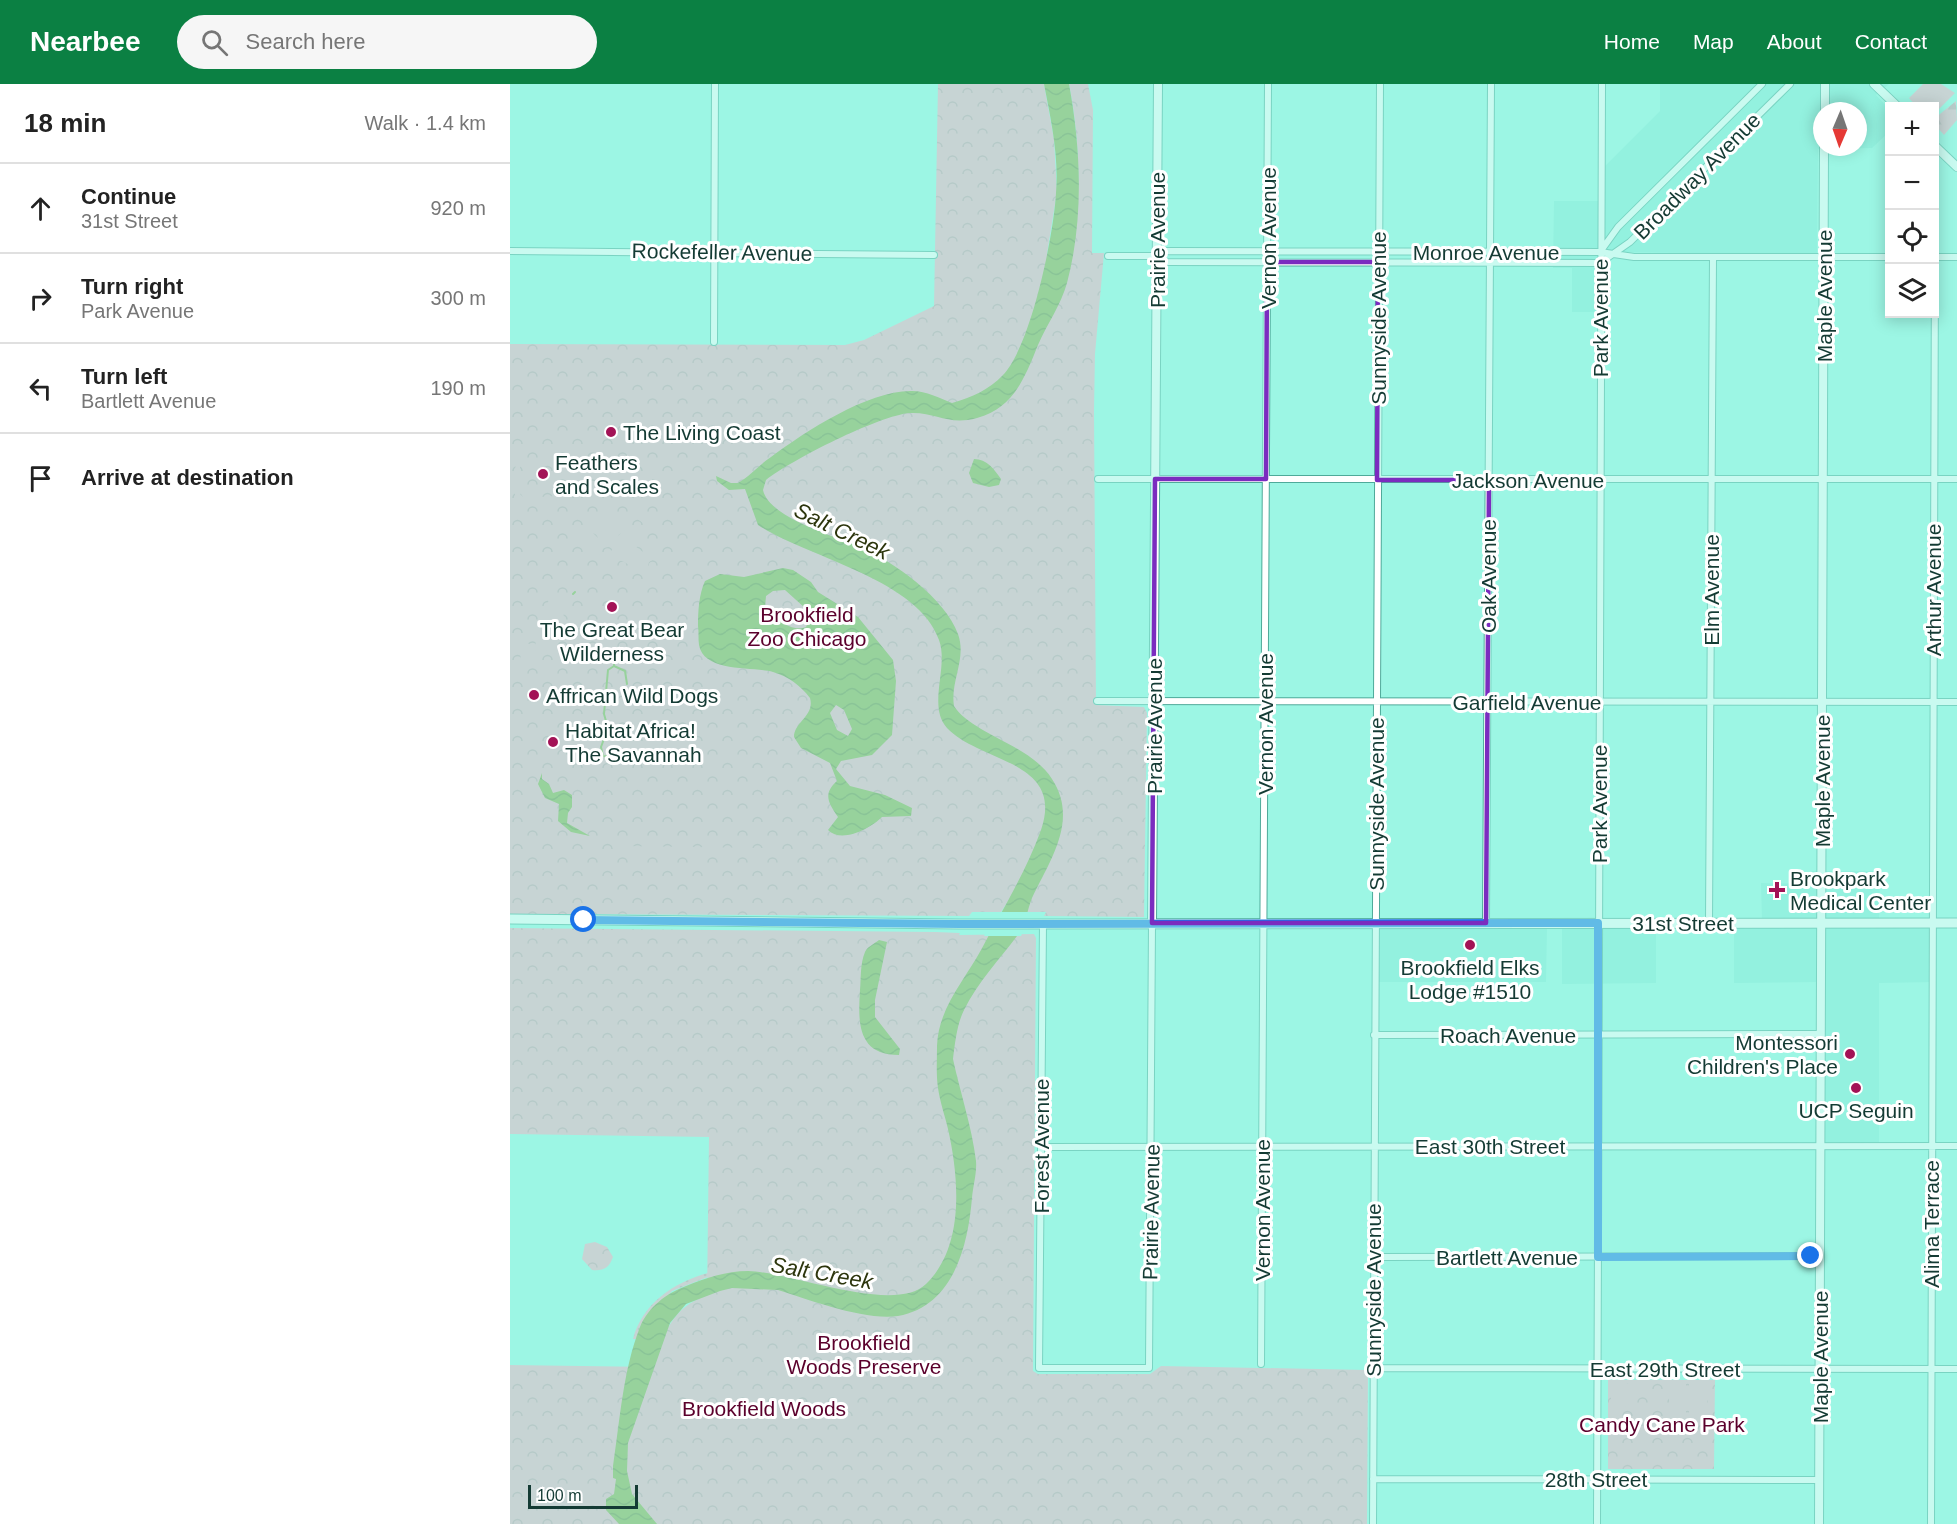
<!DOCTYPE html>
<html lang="en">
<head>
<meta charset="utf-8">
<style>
	:root { --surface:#fff; --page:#f6f6f6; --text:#222; --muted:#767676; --line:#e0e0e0; --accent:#0b8043 }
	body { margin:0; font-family:Helvetica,sans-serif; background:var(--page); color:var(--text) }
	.controls { position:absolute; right:18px; top:18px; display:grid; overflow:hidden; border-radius:0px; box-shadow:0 3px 15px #0003 }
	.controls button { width:54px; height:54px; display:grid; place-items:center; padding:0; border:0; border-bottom:2px solid var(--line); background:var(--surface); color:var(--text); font:30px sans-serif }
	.compass { position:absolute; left:1303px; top:18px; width:54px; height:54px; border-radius:50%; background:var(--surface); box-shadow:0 3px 15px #0003; rotate:182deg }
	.scale { position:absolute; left:18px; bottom:15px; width:110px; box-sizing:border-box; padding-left:6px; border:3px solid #143b34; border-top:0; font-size:16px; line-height:21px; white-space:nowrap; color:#143b34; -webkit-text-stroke:4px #fff; paint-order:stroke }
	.stop { position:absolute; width:18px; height:18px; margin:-14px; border:4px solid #1a73e8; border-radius:50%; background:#fff }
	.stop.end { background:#1a73e8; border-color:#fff; box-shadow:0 2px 6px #0008 }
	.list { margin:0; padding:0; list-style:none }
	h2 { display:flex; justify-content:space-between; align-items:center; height:78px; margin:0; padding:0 24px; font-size:26px }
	h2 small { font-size:20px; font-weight:400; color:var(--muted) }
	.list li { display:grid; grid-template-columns:39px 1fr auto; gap:18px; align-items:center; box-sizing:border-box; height:90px; padding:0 24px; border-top:2px solid var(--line) }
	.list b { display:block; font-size:22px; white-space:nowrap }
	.list p { margin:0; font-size:20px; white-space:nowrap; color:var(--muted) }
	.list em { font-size:20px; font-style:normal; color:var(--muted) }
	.icon { flex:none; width:33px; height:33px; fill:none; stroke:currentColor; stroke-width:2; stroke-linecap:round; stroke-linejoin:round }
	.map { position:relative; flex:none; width:1447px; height:1440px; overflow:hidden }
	header { display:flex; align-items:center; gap:36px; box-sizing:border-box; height:84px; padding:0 30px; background:var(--accent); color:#fff }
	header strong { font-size:28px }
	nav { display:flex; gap:33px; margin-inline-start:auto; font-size:21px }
	.search { width:420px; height:54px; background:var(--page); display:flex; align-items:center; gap:15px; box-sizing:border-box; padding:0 21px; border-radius:33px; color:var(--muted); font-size:22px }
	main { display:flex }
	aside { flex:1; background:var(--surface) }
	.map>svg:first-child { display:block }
</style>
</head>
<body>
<header>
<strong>Nearbee</strong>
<div class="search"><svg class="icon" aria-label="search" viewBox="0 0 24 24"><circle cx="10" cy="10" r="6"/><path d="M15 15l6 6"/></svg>Search here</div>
<nav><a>Home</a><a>Map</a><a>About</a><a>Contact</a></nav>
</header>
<main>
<aside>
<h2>18 min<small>Walk · 1.4 km</small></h2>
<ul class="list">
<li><svg class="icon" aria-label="ahead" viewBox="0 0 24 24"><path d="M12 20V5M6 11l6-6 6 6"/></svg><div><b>Continue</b><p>31st Street</p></div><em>920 m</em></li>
<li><svg class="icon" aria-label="right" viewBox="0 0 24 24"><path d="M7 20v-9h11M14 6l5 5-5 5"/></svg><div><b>Turn right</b><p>Park Avenue</p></div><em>300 m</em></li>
<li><svg class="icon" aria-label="left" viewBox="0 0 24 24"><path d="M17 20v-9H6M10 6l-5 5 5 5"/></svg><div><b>Turn left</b><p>Bartlett Avenue</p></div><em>190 m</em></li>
<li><svg class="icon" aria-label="arrive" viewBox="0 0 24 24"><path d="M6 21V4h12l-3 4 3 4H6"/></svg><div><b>Arrive at destination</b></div></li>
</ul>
</aside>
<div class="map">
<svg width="1447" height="1440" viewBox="0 0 1447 1440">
	<defs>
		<pattern id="grass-dots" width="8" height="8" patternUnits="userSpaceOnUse" patternTransform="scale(1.5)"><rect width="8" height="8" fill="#faacc2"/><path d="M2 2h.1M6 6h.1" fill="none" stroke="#d595a7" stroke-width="1.8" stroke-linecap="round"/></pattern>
		<pattern id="forest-firs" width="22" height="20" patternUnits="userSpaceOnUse" patternTransform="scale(1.5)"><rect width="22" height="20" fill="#faacc2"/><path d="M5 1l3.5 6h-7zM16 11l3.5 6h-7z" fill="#d595a7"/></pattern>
		<pattern id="park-crowns" width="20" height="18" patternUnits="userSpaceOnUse" patternTransform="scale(1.5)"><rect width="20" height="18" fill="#faacc2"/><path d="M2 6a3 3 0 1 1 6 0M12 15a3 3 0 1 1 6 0" fill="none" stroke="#d595a7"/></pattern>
		<pattern id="water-waves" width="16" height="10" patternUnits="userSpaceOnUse" patternTransform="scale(1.5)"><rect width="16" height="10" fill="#90a646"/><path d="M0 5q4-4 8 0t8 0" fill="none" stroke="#74883b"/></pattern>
	</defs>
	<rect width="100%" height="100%" fill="#9cf6e4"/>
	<path fill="#87ebd9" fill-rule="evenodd" d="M1150,0H1379L1366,11L1379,25V48L1362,64L1308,65L1307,170L1090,168V228H1062V184H1043L1044,117H1091L1092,85L1150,27ZM1312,27H1348V63H1312Z
		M1300,787H1370L1369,837L1252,836L1251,799L1299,800Z
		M1146,841V899L1052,900V842Z
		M862,842H1037L1036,898H862Z
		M1224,842H1309V898L1224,899Z
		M1313,842H1424V898L1369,899V1066H1314Z"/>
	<path fill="url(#grass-dots)" d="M198,1189V1193L162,1207L131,1241L127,1255H123C132,1220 164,1198 198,1189Z"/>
	<path fill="url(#forest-firs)" d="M1446,17L1447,36L1434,51L1425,41V34Z"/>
	<path fill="url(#park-crowns)" d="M428,0H534L544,55L547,108L537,170L561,172C572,115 570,57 559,0H578L583,26L582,169H594L585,270L584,327L586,621L634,623L637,629L634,833L534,832L536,828H518L499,816L491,828H462L459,832L0,830V260L335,261L354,256L424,222Z
		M0,844L426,848L450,849L449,851L524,850L526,854L523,1287L528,1290H640L651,1282L858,1286L857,1440H0V1281L144,1283C153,1249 162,1224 197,1211L199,1053L0,1050Z
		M85,1158L97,1163L103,1173C99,1184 94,1187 82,1186L72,1175L75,1160Z
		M1098,1296H1205L1204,1385H1098Z"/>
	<path fill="#faacc2" d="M1413,0H1431L1445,9L1425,29L1424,22H1406L1399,14Z
		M7,364L49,365V369L55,373L35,371L31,374L26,368H15L10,374V388H5Z
		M95,377L98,378L96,390L74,397L66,408L67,381L80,391L91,390Z
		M135,393L142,395C142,403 136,411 129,414L128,425L133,431V439L126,434L124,423Z
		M5,397H10V410L14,414L46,412L49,416L34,420L8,419L5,416Z
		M82,431H92L108,439L97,444L86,443L83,449L88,454H95L96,445L112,441L104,449L98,450V463L88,465L73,456C74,448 70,436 82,431Z
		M121,441L127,454L125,462L133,468L143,467L144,475L139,478L137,485L142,488L150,487L153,499L112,477L95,475L89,480L85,476L88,473L83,474L78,468L72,470L75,464L88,470L97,471L105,463L104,455Z
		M41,510C66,527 51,565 26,572L25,539L34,529Z
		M0,551L6,553L7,557L20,560L23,580L11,582L10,563L7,557H0Z
		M106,762L260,764L271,769L269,772L237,767H156L102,764Z
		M1159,1299H1176V1338L1159,1339Z
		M1179,1299H1197V1338H1179Z
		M1106,1300H1127L1122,1318L1113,1324H1101V1305Z"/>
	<path fill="url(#water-waves)" fill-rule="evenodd" d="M534,0H559C571,65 574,135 557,199C551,221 537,240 528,261C515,293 504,324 467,334C438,342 427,328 400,329C370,331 281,376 256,396L253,406C259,434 325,452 350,463C383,477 435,514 448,550C457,575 440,597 444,622C462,650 521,661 542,695C569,736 540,776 522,814C517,826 516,841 507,852C489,876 468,898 454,926C447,940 445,959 443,975C450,1008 462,1043 466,1077C467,1089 463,1102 462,1114C458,1161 444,1222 388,1232C355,1237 300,1216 268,1206L222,1204L210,1207L176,1220L160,1239L118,1359L117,1387L122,1410L147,1440H109L96,1426V1415L104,1410L106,1395L103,1394V1382C110,1336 113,1286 130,1243C138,1223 157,1209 176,1202C196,1194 216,1187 238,1187C281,1188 384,1231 416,1200C455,1162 449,1094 438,1045C435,1032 430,1018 428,1004C426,990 427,976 427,962C428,925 454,897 471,866C491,828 516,788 531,746C555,676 470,679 437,644C417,622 439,583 429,556C408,495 298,474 248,441L235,405L219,406L207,397L206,392L221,399H228C240,392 249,381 261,373C296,347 359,306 402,307C417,307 429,314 442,319C462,313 479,306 493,291C521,262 544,150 546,109C549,72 541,36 534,0Z
		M464,375C477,375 484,385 491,395L489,401L479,403L463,399L459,389Z
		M273,484L283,486L301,498L308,508L348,533L383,576L386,597L382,651L362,671L331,677L326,685L340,702L375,711L402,724L401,732L372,733C361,744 332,760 318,746L328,733C319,720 312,710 327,697L320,679L291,664L284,653C284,638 305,632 300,614C290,601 279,593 263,588C242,582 194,589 189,561C188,555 189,548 188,542C188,527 189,510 195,497L210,490L234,493ZM275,506L295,524L300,534L296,543C282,549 264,534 255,524L256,512L263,507ZM326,621L334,626L342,645L338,652L327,646L320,629Z
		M32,689V695L39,700L43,709L54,706L62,711V723L58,729L57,739L80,752L61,748L48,737L49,720L35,714L28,700Z
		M369,856L377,858L365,916V933L390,965L389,971C347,971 348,938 350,906C351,894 350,880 355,868C357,863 364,860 369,856Z"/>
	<path fill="#9cf6e4" d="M487,828H522L511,852H474Z"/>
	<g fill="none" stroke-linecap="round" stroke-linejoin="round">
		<path stroke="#90a646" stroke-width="2" d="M63,510L65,508
			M104,571V582L98,586L94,630L98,644L91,663L93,672L112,674L128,667L154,673
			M104,582L115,587L117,600"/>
		<g stroke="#4faa9a" stroke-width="8">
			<path id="minor" d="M0,167L424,171
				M1090,168L1108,143L1252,0
				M598,172H646L656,178L1090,179L1120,158L1280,0
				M646,172L656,167L1090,168L1124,173H1380
				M1424,173H1447
				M204,258L205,0
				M588,395H1447
				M587,617L1447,618
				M976,839L981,0
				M1199,839L1203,173
				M533,840L529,1284H639L642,839
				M864,951L1311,950
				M531,1063L1447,1062
				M864,1173L1310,1172
				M751,1280L758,0
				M864,1284L1447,1285
				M863,1395L1310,1396
				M863,1440L870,0
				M1087,1440L1092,0
				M1421,1440L1425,173"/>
		</g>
		<g stroke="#4faa9a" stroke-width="10">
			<path id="tertiary" d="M1364,0L1387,22
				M1315,27V0
				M1424,61L1447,83
				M642,839L648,0
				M1309,1440L1314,63"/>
		</g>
		<g stroke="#4faa9a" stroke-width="11">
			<path id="secondary" d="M0,835L449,840L1447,839"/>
		</g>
		<use href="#minor" stroke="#fff" stroke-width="6"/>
		<use href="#tertiary" stroke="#fff" stroke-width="8"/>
		<use href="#secondary" stroke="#fff" stroke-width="9"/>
	</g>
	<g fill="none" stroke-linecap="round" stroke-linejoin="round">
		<path stroke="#1a73e8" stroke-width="8" d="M74,836L449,840L1088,839V1173L1301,1172"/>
	</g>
	<path d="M0 0H1447V1440H0ZM757,178H868L867,396H979L976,839H642L645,395H756Z" fill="#9cf6e4" fill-opacity=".55" fill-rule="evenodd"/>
	<path fill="none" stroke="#7b2cbf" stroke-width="4.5" stroke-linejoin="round" d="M757,178H868L867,396H979L976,839H642L645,395H756Z"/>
	<g fill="#a31356" stroke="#fff" stroke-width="2">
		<circle cx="101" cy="348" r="6"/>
		<circle cx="33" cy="390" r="6"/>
		<circle cx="102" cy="523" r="6"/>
		<circle cx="24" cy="611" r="6"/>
		<circle cx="43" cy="658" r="6"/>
		<path d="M1264 797h6v6h6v6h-6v6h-6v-6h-6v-6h6z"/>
		<circle cx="960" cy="861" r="6"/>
		<circle cx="1340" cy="970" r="6"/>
		<circle cx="1346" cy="1004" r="6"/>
	</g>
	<g text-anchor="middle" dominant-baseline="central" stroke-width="6" stroke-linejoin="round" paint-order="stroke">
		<g font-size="21" fill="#143b34" stroke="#fff">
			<text transform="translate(1187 92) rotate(-45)">Broadway Avenue</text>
			<text transform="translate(758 154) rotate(-90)">Vernon Avenue</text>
			<text transform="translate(647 156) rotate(-90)">Prairie Avenue</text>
			<text transform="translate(212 168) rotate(1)">Rockefeller Avenue</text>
			<text x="976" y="168">Monroe Avenue</text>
			<text transform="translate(1314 212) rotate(-90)">Maple Avenue</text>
			<text transform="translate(868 234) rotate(-90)">Sunnyside Avenue</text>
			<text transform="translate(1090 234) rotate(-90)">Park Avenue</text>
			<text x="1018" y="396">Jackson Avenue</text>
			<text transform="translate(978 492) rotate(-90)">Oak Avenue</text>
			<text transform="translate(1201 506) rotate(-90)">Elm Avenue</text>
			<text transform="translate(1423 506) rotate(-90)">Arthur Avenue</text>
			<text x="1017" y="618">Garfield Avenue</text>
			<text transform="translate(755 640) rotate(-90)">Vernon Avenue</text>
			<text transform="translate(644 642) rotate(-90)">Prairie Avenue</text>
			<text transform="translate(1312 697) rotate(-90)">Maple Avenue</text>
			<text transform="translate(866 720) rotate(-90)">Sunnyside Avenue</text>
			<text transform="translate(1089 720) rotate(-90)">Park Avenue</text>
			<text x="1173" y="839">31st Street</text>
			<text x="998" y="951">Roach Avenue</text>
			<text transform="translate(531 1062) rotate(-90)">Forest Avenue</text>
			<text x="980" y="1062">East 30th Street</text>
			<text transform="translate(752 1126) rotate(-90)">Vernon Avenue</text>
			<text transform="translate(641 1128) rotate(-89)">Prairie Avenue</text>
			<text transform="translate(1421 1140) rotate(-90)">Alima Terrace</text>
			<text x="997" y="1173">Bartlett Avenue</text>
			<text transform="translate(863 1206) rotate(-90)">Sunnyside Avenue</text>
			<text transform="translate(1310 1273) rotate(-90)">Maple Avenue</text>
			<text x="1155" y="1285">East 29th Street</text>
			<text x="1086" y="1395">28th Street</text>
		</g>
		<g font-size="21" fill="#143b34" stroke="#fff" text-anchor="start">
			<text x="113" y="348">The Living Coast</text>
			<text x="45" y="378">Feathers<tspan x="45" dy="24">and Scales</tspan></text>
			<text x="102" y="545" text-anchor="middle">The Great Bear<tspan x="102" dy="24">Wilderness</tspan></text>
			<text x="36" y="611">Affrican Wild Dogs</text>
			<text x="55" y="646">Habitat Africa!<tspan x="55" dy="24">The Savannah</tspan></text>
			<text x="1280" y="794">Brookpark<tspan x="1280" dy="24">Medical Center</tspan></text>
			<text x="960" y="883" text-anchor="middle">Brookfield Elks<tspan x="960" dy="24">Lodge #1510</tspan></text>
			<text x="1328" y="958" text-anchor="end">Montessori<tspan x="1328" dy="24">Children's Place</tspan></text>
			<text x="1346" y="1026" text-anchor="middle">UCP Seguin</text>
		</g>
		<g font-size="21" fill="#5b002c" stroke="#fff">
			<text x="297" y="530">Brookfield<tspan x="297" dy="24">Zoo Chicago</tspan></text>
			<text x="354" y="1258">Brookfield<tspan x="354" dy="24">Woods Preserve</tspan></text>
			<text x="254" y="1324">Brookfield Woods</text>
			<text x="1152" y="1340">Candy Cane Park</text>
		</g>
		<g font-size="22" font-style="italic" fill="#2d360d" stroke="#fff">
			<text transform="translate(332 447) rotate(26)">Salt Creek</text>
			<text transform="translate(312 1189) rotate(10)">Salt Creek</text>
		</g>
	</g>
</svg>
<div class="controls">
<button>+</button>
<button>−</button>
<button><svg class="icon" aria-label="locate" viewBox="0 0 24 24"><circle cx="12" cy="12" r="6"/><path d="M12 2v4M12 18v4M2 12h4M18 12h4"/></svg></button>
<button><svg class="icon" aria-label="layers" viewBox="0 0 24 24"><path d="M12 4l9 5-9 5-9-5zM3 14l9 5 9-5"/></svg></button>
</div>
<svg class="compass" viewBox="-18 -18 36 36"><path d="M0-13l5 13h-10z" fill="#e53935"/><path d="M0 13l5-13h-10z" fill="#767676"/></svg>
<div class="scale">100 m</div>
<div class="stop" style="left:74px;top:836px"></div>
<div class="stop end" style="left:1301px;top:1172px"></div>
</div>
</main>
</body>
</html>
